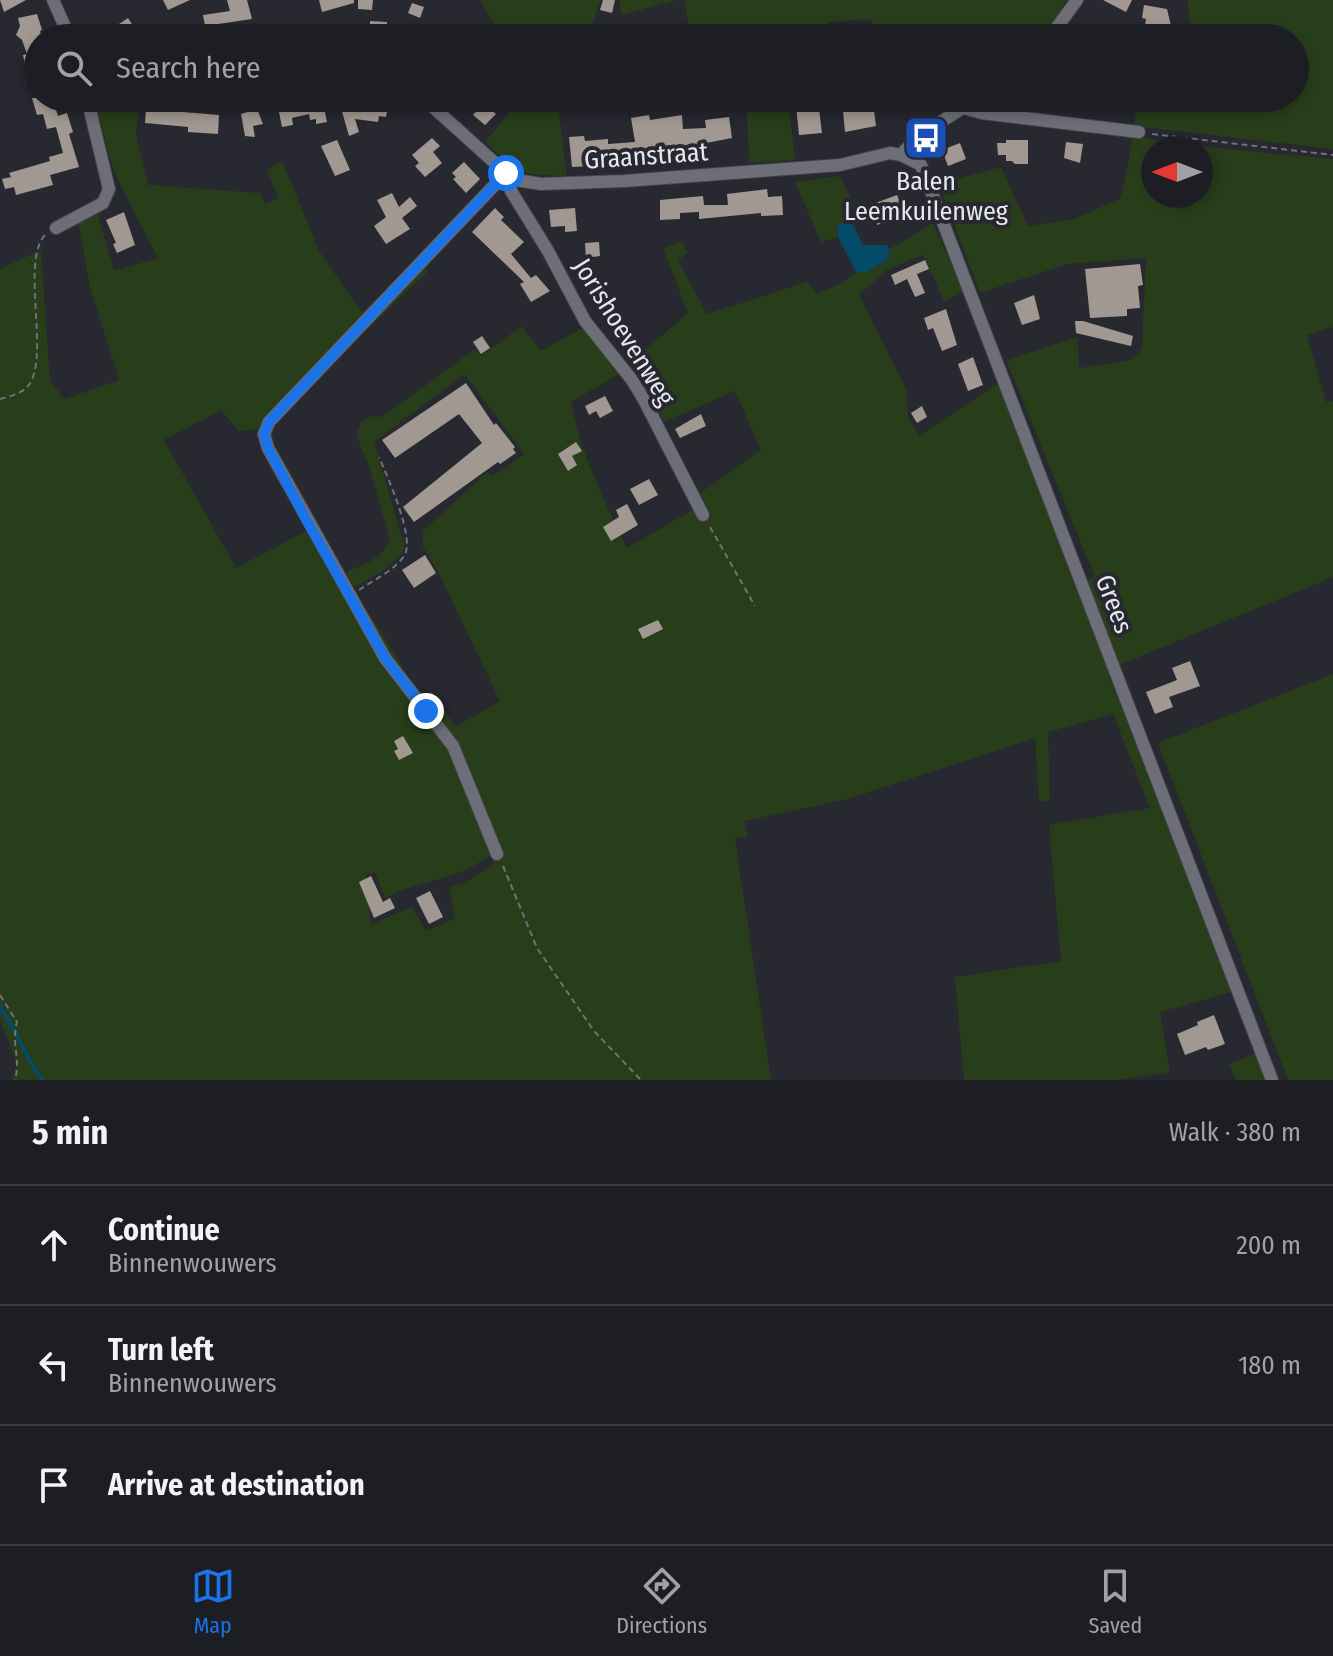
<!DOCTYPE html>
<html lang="en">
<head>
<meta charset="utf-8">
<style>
	:root { --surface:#1d1e24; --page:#2a2b31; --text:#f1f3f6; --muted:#a0a2a6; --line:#3b3c41; --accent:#1a73e8 }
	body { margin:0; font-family:"Fira Sans Condensed",sans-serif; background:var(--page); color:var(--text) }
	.compass { position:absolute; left:1141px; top:136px; width:72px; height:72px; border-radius:50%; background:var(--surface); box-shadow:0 4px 12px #0003; rotate:270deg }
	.stop { position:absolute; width:24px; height:24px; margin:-18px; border:6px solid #1a73e8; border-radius:50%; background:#fff }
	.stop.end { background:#1a73e8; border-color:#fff; box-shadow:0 2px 8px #0008 }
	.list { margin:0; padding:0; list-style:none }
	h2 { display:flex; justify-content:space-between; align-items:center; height:104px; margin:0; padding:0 32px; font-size:34px }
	h2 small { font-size:26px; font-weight:400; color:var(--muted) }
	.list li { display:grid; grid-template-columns:52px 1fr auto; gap:24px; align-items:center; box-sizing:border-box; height:120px; padding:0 32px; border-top:2px solid var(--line) }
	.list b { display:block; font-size:30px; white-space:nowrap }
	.list p { margin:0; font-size:26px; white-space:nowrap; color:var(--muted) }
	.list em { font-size:26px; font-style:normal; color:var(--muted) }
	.icon { flex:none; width:44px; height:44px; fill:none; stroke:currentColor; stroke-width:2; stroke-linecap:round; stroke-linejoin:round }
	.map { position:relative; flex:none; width:1333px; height:1080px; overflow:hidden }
	.search { position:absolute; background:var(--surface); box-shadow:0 4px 12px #0003; left:24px; right:24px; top:24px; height:88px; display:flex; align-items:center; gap:20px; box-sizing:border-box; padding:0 28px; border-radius:44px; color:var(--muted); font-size:30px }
	.sheet { height:464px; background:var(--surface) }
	nav { display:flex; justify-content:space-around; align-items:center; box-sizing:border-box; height:112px; border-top:2px solid var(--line); background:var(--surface); font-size:22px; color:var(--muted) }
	nav a { display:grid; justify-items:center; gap:4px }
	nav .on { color:var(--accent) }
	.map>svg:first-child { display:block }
</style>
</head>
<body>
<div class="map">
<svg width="1333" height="1080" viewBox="0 0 1333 1080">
	<rect width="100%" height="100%" fill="#272830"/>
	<path fill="#283e1a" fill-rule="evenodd" d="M480,0H600L589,34L549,38H502Z
		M620,0H677L621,15Z
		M684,0H1067L1049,27L1037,38H981L980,31H964L932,38L931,24L908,27L909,38H873L871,19L828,22V38H691Z
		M1187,0H1333V149L1134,126L1138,98H1295V38H1192Z
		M93,98H140L136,134L148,185L260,193L265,204L278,198L267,170L282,161L319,251L362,312L418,261L428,271L318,377L271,427L239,431L221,410L164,440L236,568L306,531L354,607L362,603L403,666L396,672L424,706L431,690L455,727L500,701L439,574L423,547V531L487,472L493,476L524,454L465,374L374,442L404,544L403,553L384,570L355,587L349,581L347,571C364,565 382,558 390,540L369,466L359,442L357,433L361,422L372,416L382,417L475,349L481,356L522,326L540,351L583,328L619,374L571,402C581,455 604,500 627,548L696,508L704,523L712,517L700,493L761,450L735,391L664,422L629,364L688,313L663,248L682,241L688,253L678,260L707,314L807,282L817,294L842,283L856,272H866L887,260L890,249L933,223L964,292L944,301L923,255L888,269L859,295L906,389L908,416L919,436L1000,382L1077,584L1095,577L1006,360L1078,337L1079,368L1131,360L1142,349L1146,258L1067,264L980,293L939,184L1001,167L1028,226L1074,219L1121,198L1133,137L1225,149L1333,159V327L1307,335L1326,402L1333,401V577L1107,670L1232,992L1160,1012L1170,1072L1119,1080H964L955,977L1061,961L1049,825L1150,808L1113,714L1048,732L1050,801L1039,802L1035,738L848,799L744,821L748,837L735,839L771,1080H12L17,1065L0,1019V269L41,250L50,381L65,399L119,380L90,287L78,222L98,215L114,271L158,258L115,174ZM1153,148H1201V196H1153ZM493,855V864L465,883L449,887L455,918L426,931L412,907L371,924L366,875L375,872L385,898C408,886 434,882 458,873C471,868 481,861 493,855Z
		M522,98H557L567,176L540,175L516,171L485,142Z
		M724,98H788L795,160L749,163L747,112L725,106Z
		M840,176L857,212L851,221L845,220L837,227L838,237L821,242L795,182Z
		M1333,674V1080H1288L1158,743Z
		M1257,1053L1268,1080H1236L1229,1064Z"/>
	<path fill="#034b68" d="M845,220L851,221L863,245H886L890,249L887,260L866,272H856L838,237L837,227Z"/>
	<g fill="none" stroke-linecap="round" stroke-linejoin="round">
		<path stroke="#034b68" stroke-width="4" d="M0,1006C16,1030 25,1056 42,1080"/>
	</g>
	<path fill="#a19991" d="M0,0H26L4,12Z
		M163,0H190L168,10Z
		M227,0H247L252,19L205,26L203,15L230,11Z
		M319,0H354V3L322,12Z
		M358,0H373L372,10L358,9Z
		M603,0H615L612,13L600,10Z
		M1103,0H1132L1126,12Z
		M412,3L424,7L420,18L408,13Z
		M1144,5L1167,9L1171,26L1164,28L1145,25L1146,19L1142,18Z
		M37,14L42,30L40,31L42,38H38V66L26,69L23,55L27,54L22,40L16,35L20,26L18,18Z
		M128,18L137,32L129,38H98Z
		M370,21L387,22V26H394L393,38H326L324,28L370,30Z
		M928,28V38H916L915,29Z
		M32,98H52L58,116L67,113L73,132L69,134L79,167L50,175L53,185L16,195L14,187L5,189L2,179L11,177L9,173L50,161L49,157L63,153L56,127L47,129L43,114L37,115Z
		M322,98L327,122L316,124V119L310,120L309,114L292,118L293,125L282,127L278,107Z
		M586,98H600V111L587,112Z
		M672,98H693L694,107L674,110Z
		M354,100L388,106L386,117L379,116L378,122L355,119L359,132L349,136L341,108L353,106Z
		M484,103L496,114L485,125L473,115Z
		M873,103L876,126L845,132L843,111L854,110V105Z
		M807,104V110L819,109L822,133L799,135L796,105Z
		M146,109L219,115L218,134L188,132V127L145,123Z
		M257,109L263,124L253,126L255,137L245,136L241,114Z
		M649,115L650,120L682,115L683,129L706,128L705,120L729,117L732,138L696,145V148L624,156L618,158V161L591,162V166L572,167L569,137L584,136L585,141L608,139V144L635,142L631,118Z
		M432,138L440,146L433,152L442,163L425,177L415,166L419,163L412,155Z
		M337,140L350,170L335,176L321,146Z
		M1006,140H1028V164H1015L1012,161H1006V155H998L997,143H1006Z
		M1066,142L1083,144L1080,163L1064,158Z
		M960,143L966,159L948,166L942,150Z
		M464,162L480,179L466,193L453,179L456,177L452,173Z
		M767,189L768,197L782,196L783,215L761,216V213L699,219V212L680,213V219L660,220V200L703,196L704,205H728L727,194Z
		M392,193L399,207L410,197L417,206L402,218L410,229L386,244L374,226L386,217L377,200Z
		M897,195L905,214L877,225L870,205Z
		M495,208L504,217L501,220L524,242L511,254L531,278L536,275L550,291L531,302L520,284L524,282L472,232Z
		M575,208L577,231L565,232V226L551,227L549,210Z
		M124,212L135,245L117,253L113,244L116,243L106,220Z
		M599,242L600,256L586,258L585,243Z
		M925,260L929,269L917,274L925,293L915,297L907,279L895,285L891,275Z
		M1140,264L1143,285L1138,286L1140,308L1127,309V316L1090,318L1085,269Z
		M1034,295L1040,319L1022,325L1014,303Z
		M946,309L957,345L942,351L933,328L928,330L924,318Z
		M1075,321H1083L1133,336L1131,346L1076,333Z
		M482,336L490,348L481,354L473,342Z
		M973,357L983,385L968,391L958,364Z
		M466,383L494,425L496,423L515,447L513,449L516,453L500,464L498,462L414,522L403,507L482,443L459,414L395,458L382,440Z
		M605,396L613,411L600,418L596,411L589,415L585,406Z
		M922,406L927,417L917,423L911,413Z
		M701,414L706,426L680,438L675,429Z
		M576,442L582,451L572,456L577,465L568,471L558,454Z
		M649,479L658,495L639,505L630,489Z
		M627,504L638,525L611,541L603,527L619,517L616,510Z
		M425,555L436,573L414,588L402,570Z
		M658,620L663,629L643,639L638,629Z
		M1190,661L1200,686L1169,697L1173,707L1155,714L1146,692L1177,680L1172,668Z
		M403,736L413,753L399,760L394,751L398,749L394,741Z
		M371,876L383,902L390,898L395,908L374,918L359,882Z
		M430,891L443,917L429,924L416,898Z
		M1214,1015L1225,1044L1208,1050L1206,1047L1185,1055L1177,1034L1198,1025L1197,1022Z"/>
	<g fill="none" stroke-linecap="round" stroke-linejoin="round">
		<g stroke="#44454b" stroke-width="14">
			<path id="minor" d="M53,0L70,38
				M1049,38L1077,0
				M423,98L506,173L516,180L541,184L624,181L840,165L890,153L901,155L921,165L1272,1080
				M964,108L982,113L1139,132
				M901,155C921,130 951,118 976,98
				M506,173L511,191L548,251L585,321L632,380L643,398L703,515
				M56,228L103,203L109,189L87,98
				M497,854L453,746L385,658L268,448L264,434L269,422L506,173"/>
		</g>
		<path stroke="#707179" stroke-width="2" stroke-dasharray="6 4" stroke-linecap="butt" d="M1152,134L1333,155
			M0,399C10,396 21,394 28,386C51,358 20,262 45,235
			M710,527L755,606
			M359,590C373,580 394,571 404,556C416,539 387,476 379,457
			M503,866L537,948L594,1031L641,1080
			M0,995L17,1022C11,1044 21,1058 15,1080"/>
		<use href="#minor" stroke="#6d6e78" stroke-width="12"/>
	</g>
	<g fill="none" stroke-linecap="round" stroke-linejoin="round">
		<path stroke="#1a73e8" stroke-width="10" d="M426,711L385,658L308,523L268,448L264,434L269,422L506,173"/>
	</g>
	<defs>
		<g id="bus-square" transform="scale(2.3)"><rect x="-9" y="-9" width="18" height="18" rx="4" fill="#1a4fb4" stroke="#272830"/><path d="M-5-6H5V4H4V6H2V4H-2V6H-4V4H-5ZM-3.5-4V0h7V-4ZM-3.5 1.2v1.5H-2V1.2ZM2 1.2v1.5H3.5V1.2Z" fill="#fff"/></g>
	</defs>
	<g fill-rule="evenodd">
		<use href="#bus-square" x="926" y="138"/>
	</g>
	<g text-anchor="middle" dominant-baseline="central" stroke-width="8" stroke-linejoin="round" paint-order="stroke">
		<g font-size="26" fill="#e7e8ee" stroke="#272830">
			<text transform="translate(646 156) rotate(-4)">Graanstraat</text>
			<text transform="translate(624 332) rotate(58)">Jorishoevenweg</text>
			<text transform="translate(1114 604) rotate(69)">Grees</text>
		</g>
		<g font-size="26" fill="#e7e8ee" stroke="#272830">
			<text x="926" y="181">Balen<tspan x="926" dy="30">Leemkuilenweg</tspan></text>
		</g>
	</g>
</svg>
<svg class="compass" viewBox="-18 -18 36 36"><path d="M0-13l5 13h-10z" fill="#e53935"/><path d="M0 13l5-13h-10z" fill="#a0a2a6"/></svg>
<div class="stop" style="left:506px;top:173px"></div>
<div class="stop end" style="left:426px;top:711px"></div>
<div class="search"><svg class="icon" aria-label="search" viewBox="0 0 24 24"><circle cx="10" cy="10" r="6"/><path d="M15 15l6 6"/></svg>Search here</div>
</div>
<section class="sheet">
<h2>5 min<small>Walk · 380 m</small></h2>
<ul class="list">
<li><svg class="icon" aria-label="ahead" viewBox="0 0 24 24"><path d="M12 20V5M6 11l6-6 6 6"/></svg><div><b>Continue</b><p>Binnenwouwers</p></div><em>200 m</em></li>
<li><svg class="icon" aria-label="left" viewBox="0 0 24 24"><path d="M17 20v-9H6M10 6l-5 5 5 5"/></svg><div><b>Turn left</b><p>Binnenwouwers</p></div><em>180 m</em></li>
<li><svg class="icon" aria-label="arrive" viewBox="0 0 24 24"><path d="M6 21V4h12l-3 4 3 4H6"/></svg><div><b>Arrive at destination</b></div></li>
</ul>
</section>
<nav>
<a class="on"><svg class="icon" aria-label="map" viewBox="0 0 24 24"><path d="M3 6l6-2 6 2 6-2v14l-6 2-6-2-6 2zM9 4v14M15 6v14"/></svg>Map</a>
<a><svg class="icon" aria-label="directions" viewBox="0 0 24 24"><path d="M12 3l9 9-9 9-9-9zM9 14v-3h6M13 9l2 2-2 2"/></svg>Directions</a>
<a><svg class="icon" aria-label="saved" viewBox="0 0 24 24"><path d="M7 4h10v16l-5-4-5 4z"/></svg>Saved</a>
</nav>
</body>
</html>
